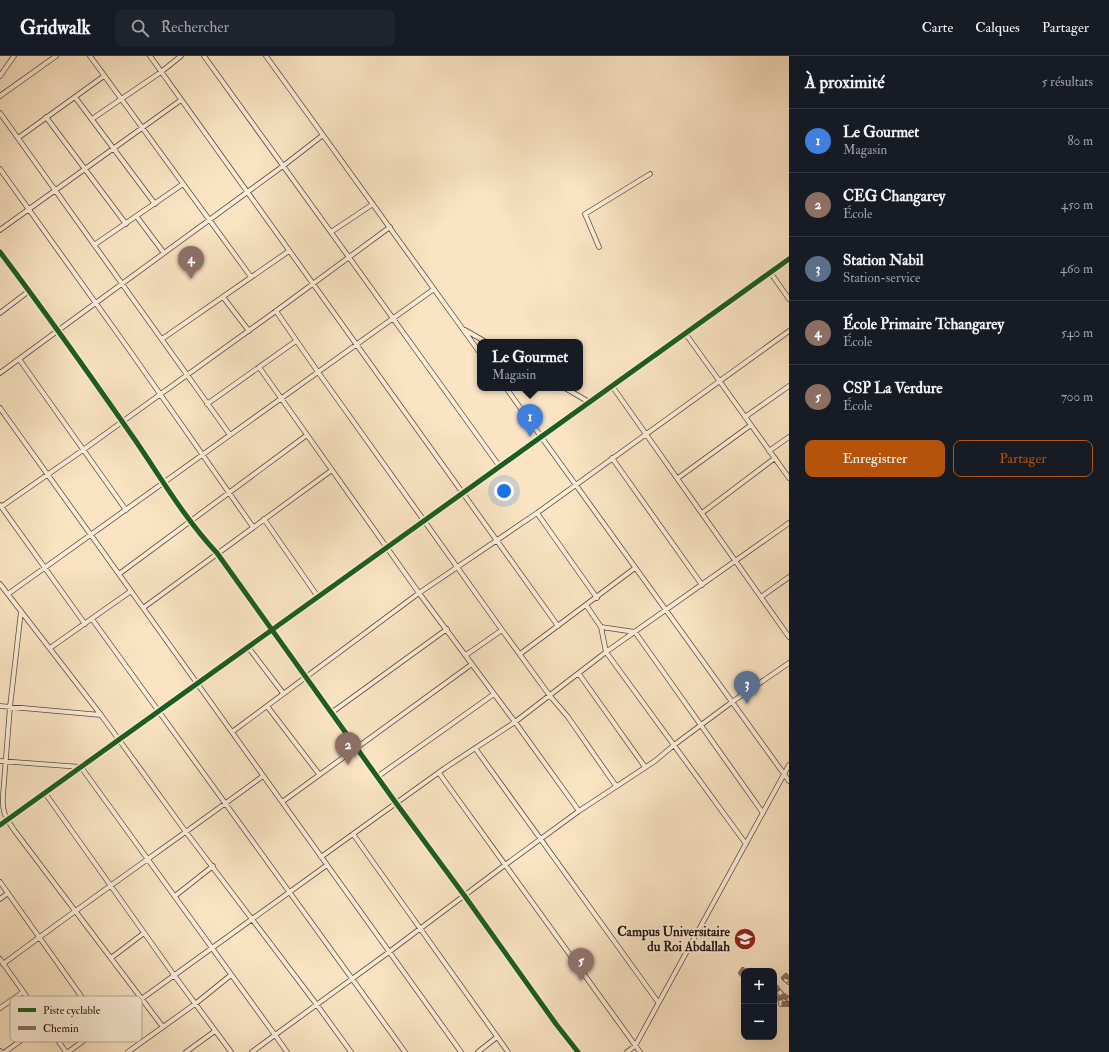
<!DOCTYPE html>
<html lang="fr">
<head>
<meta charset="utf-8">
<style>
	:root { --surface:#171b24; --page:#20242c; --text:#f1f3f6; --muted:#9ea1a6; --line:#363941; --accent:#b45309 }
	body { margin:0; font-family:"IM FELL Double Pica",serif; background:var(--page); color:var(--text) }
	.controls { position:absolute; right:12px; bottom:12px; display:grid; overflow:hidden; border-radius:8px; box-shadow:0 4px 16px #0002 }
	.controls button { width:36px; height:36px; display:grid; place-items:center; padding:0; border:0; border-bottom:1px solid var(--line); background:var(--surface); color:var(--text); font:20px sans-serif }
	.you { position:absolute; left:504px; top:435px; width:14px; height:14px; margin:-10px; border:3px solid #fff; border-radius:50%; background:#1a73e8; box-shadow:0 0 0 6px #1a73e833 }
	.badge { display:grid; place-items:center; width:26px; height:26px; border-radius:50%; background:var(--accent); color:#fff; font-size:13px; font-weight:700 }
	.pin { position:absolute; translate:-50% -33px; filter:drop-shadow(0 1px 2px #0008) }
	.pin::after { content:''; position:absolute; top:21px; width:14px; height:12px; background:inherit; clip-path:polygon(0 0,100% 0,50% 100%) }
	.popup { position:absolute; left:477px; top:283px; width:106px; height:52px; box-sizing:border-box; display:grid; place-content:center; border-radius:8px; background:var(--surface); filter:drop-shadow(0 1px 3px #0005); font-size:13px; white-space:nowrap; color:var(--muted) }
	.popup b { font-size:15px; color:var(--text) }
	.popup::after { content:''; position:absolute; left:50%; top:100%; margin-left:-8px; border:8px solid transparent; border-top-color:var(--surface) }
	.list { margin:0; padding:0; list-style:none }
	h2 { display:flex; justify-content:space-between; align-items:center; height:52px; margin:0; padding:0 16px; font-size:17px }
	h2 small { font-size:13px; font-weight:400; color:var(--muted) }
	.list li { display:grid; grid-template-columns:26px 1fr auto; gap:12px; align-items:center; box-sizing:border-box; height:64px; padding:0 16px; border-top:1px solid var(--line) }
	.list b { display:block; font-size:15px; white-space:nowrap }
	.list p { margin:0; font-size:13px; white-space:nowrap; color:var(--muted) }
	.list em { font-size:13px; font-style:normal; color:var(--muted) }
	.actions { display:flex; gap:8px; padding:12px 16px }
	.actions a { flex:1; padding:9px 0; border:1px solid var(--accent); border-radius:8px; text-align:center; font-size:14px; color:var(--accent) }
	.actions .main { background:var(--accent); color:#fff }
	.icon { flex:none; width:22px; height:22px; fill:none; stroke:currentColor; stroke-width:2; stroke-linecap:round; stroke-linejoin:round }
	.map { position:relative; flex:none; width:789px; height:996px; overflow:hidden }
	header { display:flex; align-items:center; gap:24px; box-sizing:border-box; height:56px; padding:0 20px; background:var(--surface); border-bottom:1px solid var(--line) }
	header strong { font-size:19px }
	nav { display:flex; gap:22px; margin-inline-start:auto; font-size:14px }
	.search { width:280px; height:36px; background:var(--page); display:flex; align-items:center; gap:10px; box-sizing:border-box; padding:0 14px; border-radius:8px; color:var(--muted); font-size:15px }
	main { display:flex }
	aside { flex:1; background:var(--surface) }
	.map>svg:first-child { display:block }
</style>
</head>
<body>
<header>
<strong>Gridwalk</strong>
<div class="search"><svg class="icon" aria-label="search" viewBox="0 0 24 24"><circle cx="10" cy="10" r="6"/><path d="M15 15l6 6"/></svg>Rechercher</div>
<nav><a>Carte</a><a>Calques</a><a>Partager</a></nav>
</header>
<main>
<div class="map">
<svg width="789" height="996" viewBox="0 0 789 996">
	<rect width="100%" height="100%" fill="#fae4c3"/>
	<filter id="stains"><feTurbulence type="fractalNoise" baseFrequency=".005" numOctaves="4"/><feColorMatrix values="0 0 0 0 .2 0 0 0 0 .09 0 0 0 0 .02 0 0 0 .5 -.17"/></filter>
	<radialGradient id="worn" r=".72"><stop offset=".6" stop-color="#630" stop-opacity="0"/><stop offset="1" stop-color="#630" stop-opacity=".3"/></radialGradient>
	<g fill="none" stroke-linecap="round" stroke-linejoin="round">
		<g stroke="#594a3e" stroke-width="5.5">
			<path id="street" d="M90,0L251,221
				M150,0L558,570
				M204,0L500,411
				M266,0L480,297
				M0,20L14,0
				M0,40L56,0
				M75,41L155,148
				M0,57L230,379
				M46,61L126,168
				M92,63L161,16L181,0
				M18,82L104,20
				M0,113L130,295L253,471
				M137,161L164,197
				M0,174L181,44
				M331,176L373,148
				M94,189L183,128
				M599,191L585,158L650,118
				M0,196C46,257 90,319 133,381C160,420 184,462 217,497L396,747L464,839L556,968L578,996
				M770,216L789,243
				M223,241L249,275
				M276,255L318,316L502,574L550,640L568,661L616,730
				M0,257L29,235
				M465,274L486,286
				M685,277L789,422
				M162,283L289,195
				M19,303L126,454
				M259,311L419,537L515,666L579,755
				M0,317L283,110L323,79
				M612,330L789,581
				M506,332L789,725
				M565,332L589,346
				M207,348L296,285
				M0,352L461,996
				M745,361L789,330
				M769,395L789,381
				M612,402L702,529
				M678,422L751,369
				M0,449L85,568
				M1,451L83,394L276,255L390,171
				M537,457L597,542
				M702,457L775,402
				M264,463L318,541
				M119,518L307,379
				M0,528L101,659L186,776L317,949L351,996
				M8,538L434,233
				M761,541L789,521
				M586,549L601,571L606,596L746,788
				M143,552L332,414
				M21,555L10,651L3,739C2,756 5,761 14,774L163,971
				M92,563L405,996
				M601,571L635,576L763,757
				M248,591L283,637
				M50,592L131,535
				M520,598L635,512
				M466,599L502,574
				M579,618L645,711
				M0,650L101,659
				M267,650L319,718
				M331,657L447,573
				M232,676L419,537L537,457L789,275
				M475,692L658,946
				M0,705L81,711L275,979L252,996
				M439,717L640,996
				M377,721L494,638
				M45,737L174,919L231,996
				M282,746L472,608
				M0,769L789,203
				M353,778L508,996
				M321,801L445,712L515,666L606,596L789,467
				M0,826L103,971
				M175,840L213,810
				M0,843L8,837
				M111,902L144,877
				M0,903L66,996
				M3,908C89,844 177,783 263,720
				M744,920L741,917L743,914L744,915
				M789,923L786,920L784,922L789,926
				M774,929L782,939L789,943
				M774,941L780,943L781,948H789
				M0,952L23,936
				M0,995L1,996
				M5,996L45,967
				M68,996L327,809
				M128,996L195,948L231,919
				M186,996L215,975
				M287,996L275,979L389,896L505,809L579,755L655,705L674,689L732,646L789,607
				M478,996L497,981
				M627,996L635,990L789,709"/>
		</g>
		<use href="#street" stroke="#fcedd8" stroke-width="4"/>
		<path stroke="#8d6e63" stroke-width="4" stroke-dasharray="8 4" stroke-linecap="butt" d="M744,920L741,917L743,914L744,915
			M789,923L786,920L784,922L789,926
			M774,929L782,939L789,943
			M774,941L780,943L781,948H789"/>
		<g stroke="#fcedd8" stroke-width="8">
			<path id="cycleway" d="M0,196C46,257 90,319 133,381C160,420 184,462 217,497L396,747L464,839L556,968L578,996
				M0,769L789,203"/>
		</g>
		<use href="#cycleway" stroke="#1b5e20" stroke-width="5"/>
	</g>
	<defs>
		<g id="university-disc" transform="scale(1.15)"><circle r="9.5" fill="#8f2418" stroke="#fcedd8"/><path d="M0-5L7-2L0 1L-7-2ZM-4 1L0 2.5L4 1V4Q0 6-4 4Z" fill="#fff"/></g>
	</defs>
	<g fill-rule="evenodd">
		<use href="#university-disc" x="745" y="883"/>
	</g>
	<g text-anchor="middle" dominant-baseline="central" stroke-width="3.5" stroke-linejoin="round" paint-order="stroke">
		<g font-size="13" font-weight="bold" fill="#231611" stroke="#fcedd8" text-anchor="end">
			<text x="730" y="876">Campus Universitaire<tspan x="730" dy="15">du Roi Abdallah</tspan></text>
		</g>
	</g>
	<rect x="10" y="940" width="132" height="46" rx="6" fill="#fcedd8" stroke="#bbac9c" stroke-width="1"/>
	<rect x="18" y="952" width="18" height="4" fill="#1b5e20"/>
	<rect x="18" y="970" width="18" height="4" fill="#8d6e63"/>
	<g font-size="11" fill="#231611">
		<text x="43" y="958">Piste cyclable</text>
		<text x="43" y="976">Chemin</text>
	</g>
	<rect width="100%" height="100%" filter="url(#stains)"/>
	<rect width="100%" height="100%" fill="url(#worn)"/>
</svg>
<div class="controls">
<button>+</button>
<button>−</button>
</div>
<div class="you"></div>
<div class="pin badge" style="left:530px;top:381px;background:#3f7fe0">1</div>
<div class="popup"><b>Le Gourmet</b>Magasin</div>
<div class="pin badge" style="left:348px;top:709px;background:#8d6e63">2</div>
<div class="pin badge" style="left:747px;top:648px;background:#5c6f8a">3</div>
<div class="pin badge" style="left:191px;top:223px;background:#8d6e63">4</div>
<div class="pin badge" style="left:581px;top:925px;background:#8d6e63">5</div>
</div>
<aside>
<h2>À proximité<small>5 résultats</small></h2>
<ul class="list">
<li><span class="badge" style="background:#3f7fe0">1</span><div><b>Le Gourmet</b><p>Magasin</p></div><em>80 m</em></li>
<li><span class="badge" style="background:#8d6e63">2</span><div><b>CEG Changarey</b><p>École</p></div><em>450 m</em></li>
<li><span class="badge" style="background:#5c6f8a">3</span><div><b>Station Nabil</b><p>Station-service</p></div><em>460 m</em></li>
<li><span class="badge" style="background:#8d6e63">4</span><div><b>École Primaire Tchangarey</b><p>École</p></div><em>540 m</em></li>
<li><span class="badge" style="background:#8d6e63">5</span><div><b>CSP La Verdure</b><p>École</p></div><em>700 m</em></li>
</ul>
<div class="actions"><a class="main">Enregistrer</a><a>Partager</a></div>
</aside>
</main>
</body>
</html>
